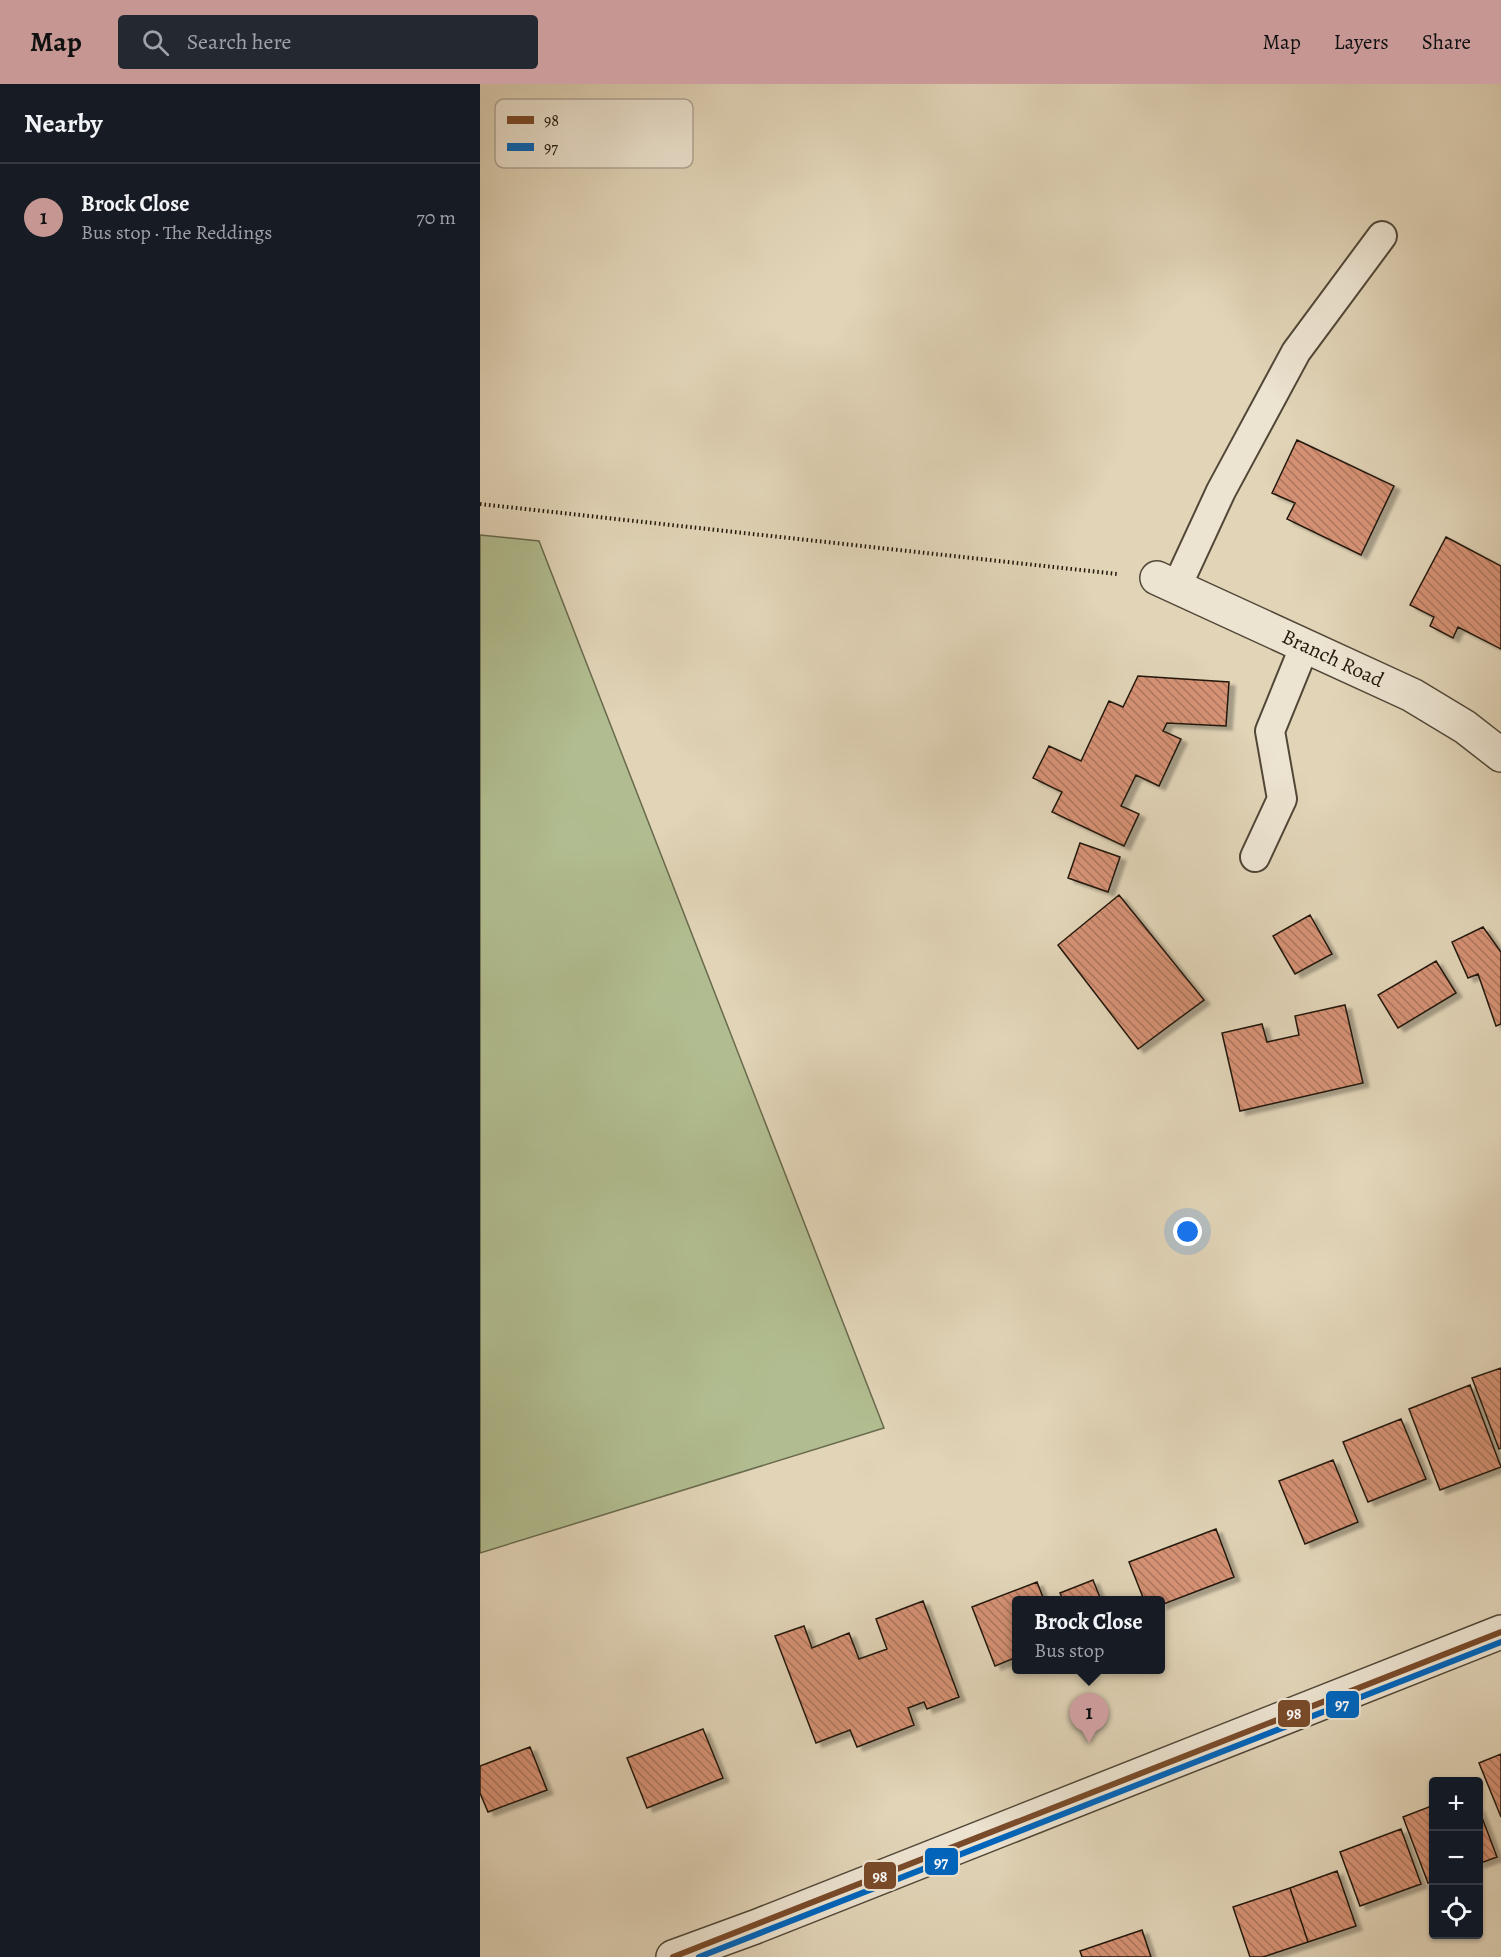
<!DOCTYPE html>
<html lang="en">
<head>
<meta charset="utf-8">
<style>
	:root { --surface:#171b24; --page:#242831; --text:#f1f3f6; --muted:#9ea1a6; --line:#363941; --accent:#c59692 }
	body { margin:0; font-family:Alegreya,serif; background:var(--page); color:var(--text) }
	.controls { position:absolute; right:18px; bottom:18px; display:grid; overflow:hidden; border-radius:6px; box-shadow:0 2px 4px #0004 }
	.controls button { width:54px; height:54px; display:grid; place-items:center; padding:0; border:0; border-bottom:2px solid var(--line); background:var(--surface); color:var(--text); font:30px sans-serif }
	.you { position:absolute; left:708px; top:1148px; width:21px; height:21px; margin:-15px; border:4px solid #fff; border-radius:50%; background:#1a73e8; box-shadow:0 0 0 9px #1a73e833 }
	.badge { display:grid; place-items:center; width:39px; height:39px; border-radius:50%; background:var(--accent); color:#111; font-size:20px; font-weight:700 }
	.pin { position:absolute; translate:-50% -50px; filter:drop-shadow(0 2px 3px #0008) }
	.pin::after { content:''; position:absolute; top:32px; width:21px; height:18px; background:inherit; clip-path:polygon(0 0,100% 0,50% 100%) }
	.popup { position:absolute; left:532px; top:1512px; width:153px; height:78px; box-sizing:border-box; display:grid; place-content:center; border-radius:6px; background:var(--surface); filter:drop-shadow(0 2px 4px #0005); font-size:20px; white-space:nowrap; color:var(--muted) }
	.popup b { font-size:22px; color:var(--text) }
	.popup::after { content:''; position:absolute; left:50%; top:100%; margin-left:-12px; border:12px solid transparent; border-top-color:var(--surface) }
	.list { margin:0; padding:0; list-style:none }
	h2 { display:flex; justify-content:space-between; align-items:center; height:78px; margin:0; padding:0 24px; font-size:26px }
	h2 small { font-size:20px; font-weight:400; color:var(--muted) }
	.list li { display:grid; grid-template-columns:39px 1fr auto; gap:18px; align-items:center; box-sizing:border-box; height:108px; padding:0 24px; border-top:2px solid var(--line) }
	.list b { display:block; font-size:22px; white-space:nowrap }
	.list p { margin:0; font-size:20px; white-space:nowrap; color:var(--muted) }
	.list em { font-size:20px; font-style:normal; color:var(--muted) }
	.icon { flex:none; width:33px; height:33px; fill:none; stroke:currentColor; stroke-width:2; stroke-linecap:round; stroke-linejoin:round }
	.map { position:relative; flex:none; width:1021px; height:1873px; overflow:hidden }
	header { display:flex; align-items:center; gap:36px; box-sizing:border-box; height:84px; padding:0 30px; background:var(--accent); color:#111 }
	header strong { font-size:28px }
	nav { display:flex; gap:33px; margin-inline-start:auto; font-size:21px }
	.search { width:420px; height:54px; background:var(--page); display:flex; align-items:center; gap:15px; box-sizing:border-box; padding:0 21px; border-radius:6px; color:var(--muted); font-size:22px }
	main { display:flex }
	aside { flex:1; background:var(--surface) }
	.map>svg:first-child { display:block }
</style>
</head>
<body>
<header>
<strong>Map</strong>
<div class="search"><svg class="icon" aria-label="search" viewBox="0 0 24 24"><circle cx="10" cy="10" r="6"/><path d="M15 15l6 6"/></svg>Search here</div>
<nav><a>Map</a><a>Layers</a><a>Share</a></nav>
</header>
<main>
<aside>
<h2>Nearby<small></small></h2>
<ul class="list">
<li><span class="badge">1</span><div><b>Brock Close</b><p>Bus stop · The Reddings</p></div><em>70 m</em></li>
</ul>
</aside>
<div class="map">
<svg width="1021" height="1873" viewBox="0 0 1021 1873">
	<defs>
		<pattern id="building-back-hatch" width="6" height="6" patternUnits="userSpaceOnUse" patternTransform="scale(1.5)"><rect width="6" height="6" fill="#d69274"/><path d="M-1 5l2 2M0 0l6 6M5-1l2 2" fill="none" stroke="#ad765e"/></pattern>
		<filter id="shadow"><feDropShadow dx="6" dy="4" stdDeviation="1.5" flood-color="#0004"/></filter>
	</defs>
	<rect width="100%" height="100%" fill="#e1d4b7"/>
	<filter id="stains"><feTurbulence type="fractalNoise" baseFrequency=".00333" numOctaves="4"/><feColorMatrix values="0 0 0 0 .2 0 0 0 0 .09 0 0 0 0 .02 0 0 0 .5 -.17"/></filter>
	<radialGradient id="worn" r=".72"><stop offset=".6" stop-color="#630" stop-opacity="0"/><stop offset="1" stop-color="#630" stop-opacity=".3"/></radialGradient>
	<path fill="#b1bd90" stroke="#696a4e" stroke-width="1.5" d="M0,451L59,457L404,1344L0,1469Z"/>
	<path fill="url(#building-back-hatch)" stroke="#21180c" stroke-width="1.5" filter="url(#shadow)" d="M817,356L914,402L881,471L807,435L815,419L792,409Z
		M966,453L1021,482V565L978,543L973,554L950,542L954,533L930,521Z
		M658,592L749,598L746,642L687,639L683,647L701,655L679,702L656,691L641,722L659,730L644,762L572,728L582,708L553,694L569,662L601,677L629,617L643,623Z
		M600,759L640,773L628,808L588,794Z
		M639,811L724,916L658,965L578,861Z
		M830,831L852,870L815,890L793,852Z
		M1003,843L1021,868V940L1016,942L998,890L988,894L972,858Z
		M956,877L976,909L918,944L898,911Z
		M865,921L883,999L760,1027L742,949L782,940L787,958L819,951L815,932Z
		M1021,1284V1364L1019,1365L992,1294Z
		M990,1301L1021,1383L960,1406L929,1325Z
		M921,1335L946,1395L888,1418L863,1358Z
		M853,1376L878,1438L825,1460L799,1397Z
		M736,1445L754,1493L681,1521V1516H664L649,1478Z
		M613,1496L621,1516H583L580,1509Z
		M557,1498L564,1516H537V1573L515,1582L492,1523Z
		M443,1517L479,1613L447,1625L444,1618L428,1624L434,1641L377,1663L370,1646L336,1659L295,1552L324,1542L332,1564L369,1549L379,1575L407,1565L396,1535Z
		M223,1645L243,1694L167,1724L147,1674Z
		M50,1663L67,1706L8,1728L0,1709V1682Z
		M1021,1670V1733L999,1679Z
		M954,1721V1797L948,1799L923,1733Z
		M998,1723L1017,1773L998,1780Z
		M921,1745L941,1800L880,1822L860,1768Z
		M857,1787L876,1842L828,1858L810,1804Z
		M810,1804L828,1858L783,1873H770L753,1823Z
		M662,1846L671,1873H602L600,1867Z"/>
	<g fill="none" stroke-linecap="round" stroke-linejoin="round">
		<g stroke="#514737" stroke-width="32">
			<path id="lane" d="M697,502L741,407L816,268L902,152
				M775,773L802,715L790,647L825,561"/>
		</g>
		<g stroke="#514737" stroke-width="36">
			<path id="street" d="M677,494L932,611L985,643L1021,671
				M193,1873L275,1843L1021,1548"/>
		</g>
		<path stroke="#21180c" stroke-width="4" stroke-dasharray="1.5 3" stroke-linecap="butt" d="M0,420L637,490"/>
		<use href="#lane" stroke="#ece3d0" stroke-width="28"/>
		<use href="#street" stroke="#ece3d0" stroke-width="33"/>
		<g stroke="#ece3d0" stroke-width="10">
			<path id="bus-1" d="M193,1873L1021,1548"/>
		</g>
		<g stroke="#ece3d0" stroke-width="10">
			<path id="bus-2" d="M219,1873L1021,1558"/>
		</g>
		<use href="#bus-1" stroke="#7a4b2a" stroke-width="6"/>
		<use href="#bus-2" stroke="#0065bd" stroke-width="6"/>
	</g>
	<g text-anchor="middle" dominant-baseline="central" stroke-width="5" stroke-linejoin="round" paint-order="stroke">
		<g font-size="21" fill="#21180c" stroke="#ece3d0">
			<text transform="translate(853 574) rotate(25)">Branch Road</text>
		</g>
	</g>
	<rect x="15" y="15" width="198" height="69" rx="9" fill="#ece3d0" stroke="#afa695" stroke-width="1.5"/>
	<rect x="27" y="32" width="27" height="8" fill="#7a4b2a"/>
	<rect x="27" y="59" width="27" height="8" fill="#0065bd"/>
	<g font-size="16" fill="#21180c">
		<text x="64" y="42">98</text>
		<text x="64" y="69">97</text>
	</g>
	<g stroke="#ece3d0" stroke-width="2">
		<rect x="845" y="1606" width="35" height="29" rx="6" fill="#0065bd"/>
		<rect x="797" y="1615" width="34" height="29" rx="6" fill="#7a4b2a"/>
		<rect x="444" y="1763" width="35" height="29" rx="6" fill="#0065bd"/>
		<rect x="383" y="1777" width="34" height="29" rx="6" fill="#7a4b2a"/>
	</g>
	<g font-size="16" text-anchor="middle" font-weight="bold" fill="#fff">
		<text x="862" y="1626">97</text>
		<text x="814" y="1635">98</text>
		<text x="461" y="1784">97</text>
		<text x="400" y="1798">98</text>
	</g>
	<rect width="100%" height="100%" filter="url(#stains)"/>
	<rect width="100%" height="100%" fill="url(#worn)"/>
</svg>
<div class="controls">
<button>+</button>
<button>−</button>
<button><svg class="icon" aria-label="locate" viewBox="0 0 24 24"><circle cx="12" cy="12" r="6"/><path d="M12 2v4M12 18v4M2 12h4M18 12h4"/></svg></button>
</div>
<div class="you"></div>
<div class="pin badge" style="left:609px;top:1659px">1</div>
<div class="popup"><b>Brock Close</b>Bus stop</div>
</div>
</main>
</body>
</html>
